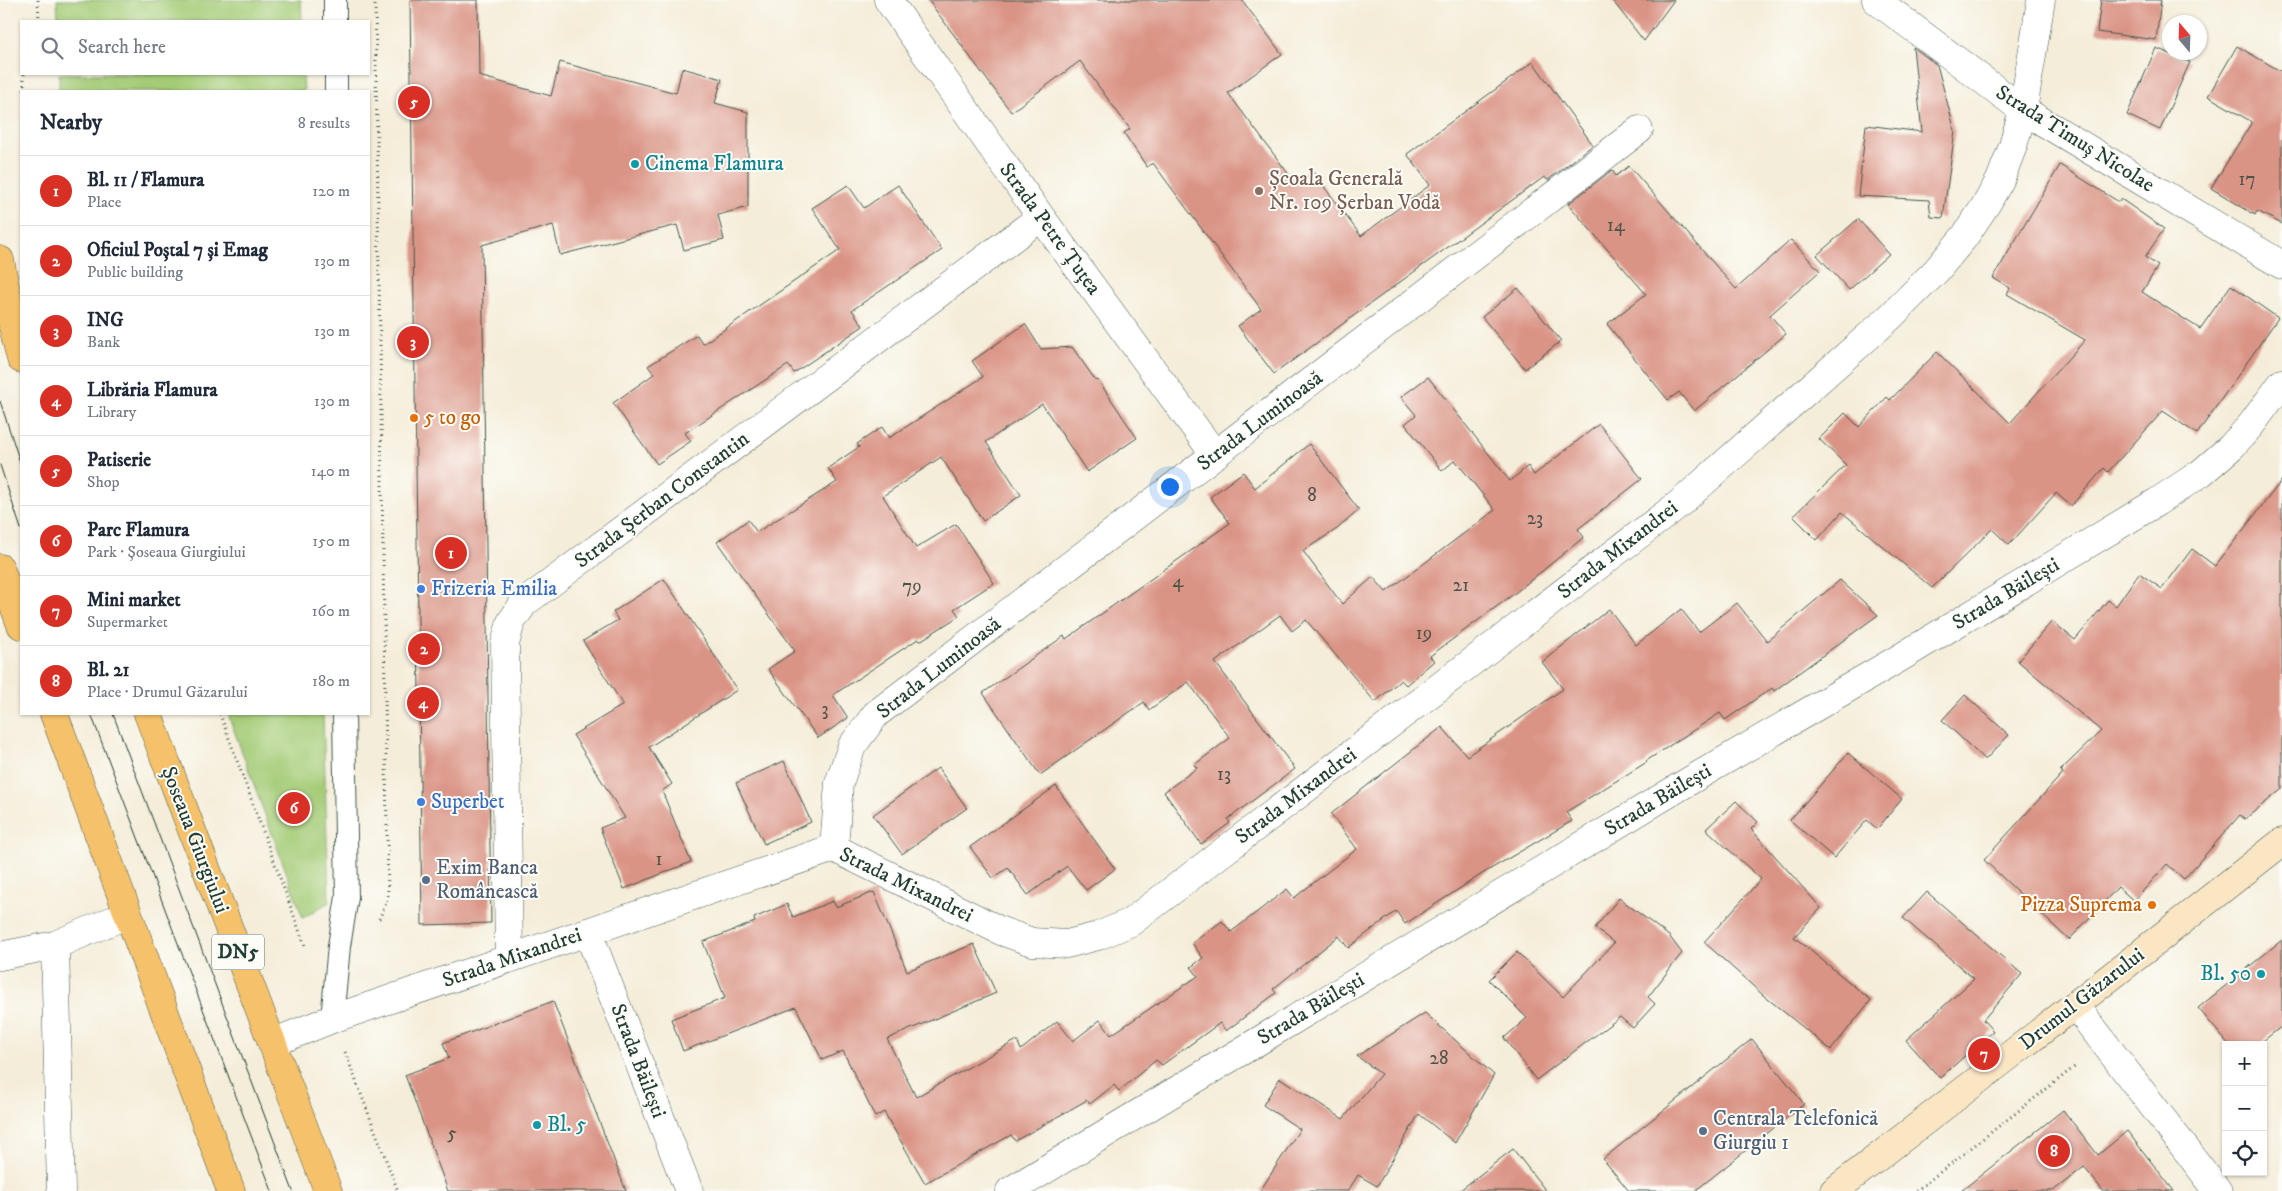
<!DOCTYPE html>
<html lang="en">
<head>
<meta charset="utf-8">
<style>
	:root { --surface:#fff; --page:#f2f2f3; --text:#1f2937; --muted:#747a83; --line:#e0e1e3; --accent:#d93025 }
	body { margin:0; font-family:"IM FELL DW Pica",serif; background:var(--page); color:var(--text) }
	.controls { position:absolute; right:15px; bottom:15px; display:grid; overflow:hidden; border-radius:0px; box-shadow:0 1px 4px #0004 }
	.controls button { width:45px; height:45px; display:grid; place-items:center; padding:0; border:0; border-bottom:1px solid var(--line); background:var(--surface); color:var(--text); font:25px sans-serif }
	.compass { position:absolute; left:2162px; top:15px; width:45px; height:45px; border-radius:50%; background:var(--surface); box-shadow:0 1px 4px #0004; rotate:341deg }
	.you { position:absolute; left:1169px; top:486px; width:18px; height:18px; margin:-12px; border:4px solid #fff; border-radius:50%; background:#1a73e8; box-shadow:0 0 0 8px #1a73e833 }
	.badge { display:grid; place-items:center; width:32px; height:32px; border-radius:50%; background:var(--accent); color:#fff; font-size:16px; font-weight:700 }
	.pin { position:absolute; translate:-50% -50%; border:2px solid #fff; box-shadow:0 1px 5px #0006 }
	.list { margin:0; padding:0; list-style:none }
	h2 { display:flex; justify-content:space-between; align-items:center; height:65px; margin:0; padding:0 20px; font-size:21px }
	h2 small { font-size:16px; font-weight:400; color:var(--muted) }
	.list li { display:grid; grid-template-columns:32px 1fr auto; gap:15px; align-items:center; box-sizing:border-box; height:70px; padding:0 20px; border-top:1px solid var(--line) }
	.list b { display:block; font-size:19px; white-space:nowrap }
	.list p { margin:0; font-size:16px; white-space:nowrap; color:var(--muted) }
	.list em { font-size:16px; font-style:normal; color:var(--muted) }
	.icon { flex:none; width:28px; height:28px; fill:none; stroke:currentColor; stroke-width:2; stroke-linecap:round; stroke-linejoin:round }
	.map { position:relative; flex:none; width:2282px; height:1191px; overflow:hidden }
	.search { position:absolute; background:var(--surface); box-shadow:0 1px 4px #0004; left:20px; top:20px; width:350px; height:55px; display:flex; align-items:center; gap:12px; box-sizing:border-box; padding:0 18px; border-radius:0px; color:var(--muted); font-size:19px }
	.panel { position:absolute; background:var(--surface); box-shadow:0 1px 4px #0004; left:20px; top:90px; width:350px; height:625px; border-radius:0px }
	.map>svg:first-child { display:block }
</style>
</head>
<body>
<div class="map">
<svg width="2282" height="1191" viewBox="0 0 2282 1191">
	<rect width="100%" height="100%" fill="#fdfcf7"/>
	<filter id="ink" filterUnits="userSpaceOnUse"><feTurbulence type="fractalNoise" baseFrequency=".02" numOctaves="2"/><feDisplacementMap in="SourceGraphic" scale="10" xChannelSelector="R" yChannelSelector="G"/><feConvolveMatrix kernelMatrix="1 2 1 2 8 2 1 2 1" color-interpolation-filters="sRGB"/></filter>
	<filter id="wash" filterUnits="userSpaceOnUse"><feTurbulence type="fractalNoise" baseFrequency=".0096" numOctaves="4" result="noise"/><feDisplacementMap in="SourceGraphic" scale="20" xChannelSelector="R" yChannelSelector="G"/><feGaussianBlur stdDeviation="1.12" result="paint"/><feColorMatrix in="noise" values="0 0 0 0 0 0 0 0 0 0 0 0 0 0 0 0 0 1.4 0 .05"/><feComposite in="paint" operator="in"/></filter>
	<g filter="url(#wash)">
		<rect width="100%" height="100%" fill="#f4edd9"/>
		<path fill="#a4cc77" stroke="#628456" d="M57,0H301L302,21H58Z
			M59,74H303L304,91H59Z
			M228,714H323L329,902L303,918Z"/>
		<g id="blocks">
			<path fill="#da9486" d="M410,0H478L479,76L551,96L560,62L676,93L682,68L722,79L715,103L748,112V207L718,215L724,240L684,250L677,225L560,255L553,225L482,245L491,923L422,925Z
				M928,0H1242L1282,54L1228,93L1296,184L1313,172L1361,236L1430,185L1407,154L1533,62L1593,145L1548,180L1544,177L1274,374L1238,326L1261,309L1153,163L1147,167L1124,133L1130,129L1080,61L1011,112Z
				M1612,0H1674L1644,41Z
				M2101,0H2161L2156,40L2097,32Z
				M2237,46L2282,72V224L2257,211L2255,215L2211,188L2252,122L2208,96Z
				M1913,47L1937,65L1955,131L1943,218L1931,217L1929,200L1858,196L1866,125L1922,132Z
				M2156,48L2190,62L2160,130L2127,115Z
				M2060,165L2119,202L2121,199L2164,229L2145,257L2158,266L2142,292L2200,329L2231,285L2278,318L2197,434L2163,411L2108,472L2104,468L2071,506L2056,493L2009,545L1992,529L1932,588L1842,512L1817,540L1793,516L1846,465L1819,439L1845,413L1859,427L1887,397L1890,400L1937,352L2010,423L2085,340L2007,294L2010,288L1993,278Z
				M1629,166L1736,289L1791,240L1820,271L1770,315L1786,334L1694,411L1679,392L1668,400L1607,324L1646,294L1568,204L1612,170L1616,176Z
				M848,185L864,208L898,185L942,250L852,310L863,326L794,373L788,365L685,433L691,441L657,464L613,403L654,374L648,366L697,335L703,344L840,250L812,208Z
				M1858,219L1889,254L1849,290L1817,255Z
				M1518,288L1561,341L1525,369L1482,317Z
				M1025,324L1041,349L1072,347L1096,381L1098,380L1137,438L1087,472L1042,404L986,442L1021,495L983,521L941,457L883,496L916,548L956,524L994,583L954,609L959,616L920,641L918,639L833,695L848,718L818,738L768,669L795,651L717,542L748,520L757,532L837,482L828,468L859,447L857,444L882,427L889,438L983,377L972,361Z
				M1428,377L1510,481L1528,466L1534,475L1599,424L1642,479L1578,529L1584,537L1515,593L1430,656L1434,661L1406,685L1401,680L1375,702L1306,620L1292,631L1280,615L1215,662L1295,769L1228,819L1230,823L1201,844L1164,792L1197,768L1194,765L1230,738L1188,682L1149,710L1144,702L1040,775L983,693L1064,636L1066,639L1230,523L1210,497L1243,472L1255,488L1309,444L1359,510L1337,529L1303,551L1342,604L1373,577L1386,592L1495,510L1455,460L1442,471L1405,424L1416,415L1401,397Z
				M2282,480V789L2245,819L2240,815L2184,879L2167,864L2134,901L2118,887L2069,940L1984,860L2063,773L2060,771L2101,731L2018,661L2052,621L2075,640L2108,600L2116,606L2139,573L2162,589L2192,549L2215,566Z
				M664,579L737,690L649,747L672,784L662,791L691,862L624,889L600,828L625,818L573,735L623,705L583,641L618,620L613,612Z
				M1840,580L1878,615L1774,691L1772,688L1725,720L1720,713L1646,761L1647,762L1566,812L1572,821L1482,874L1405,924L1396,911L1348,948L1339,936L1273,989L1276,993L1226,1031L1220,1023L1162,1065L1156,1060L1119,1091L1114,1085L1090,1104L1087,1100L1015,1141L1011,1135L925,1183L884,1112L875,1117L843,1051L822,1060L796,1007L683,1051L671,1019L725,998L703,942L755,922L754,918L787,904L793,917L833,901L836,907L874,892L907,971L974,944L996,993L887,1039L916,1097L1017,1040L1021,1050L1057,1021L1073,1041L1100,1020L1111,1035L1198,976L1191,967L1203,958L1192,943L1222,921L1231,932L1287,889L1294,898L1357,849L1331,814L1442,727L1467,756L1563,689L1542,662L1609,609L1636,645L1681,609L1699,632L1737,603L1767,641Z
				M1965,695L2009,735L1985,760L1942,720Z
				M1848,753L1902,799L1877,829L1867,820L1834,858L1790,820Z
				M784,761L811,822L764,844L736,783Z
				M938,768L967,808L902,854L873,815Z
				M1056,786L1115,869L1086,890L1067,866L1028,895L1008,868L993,878L970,847Z
				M1736,801L1758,822L1751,829L1821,908L1794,937L1871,1000L1831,1050L1763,995L1704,942L1761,879L1706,829Z
				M1927,892L2022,974L1983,1020L1993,1031L1940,1078L1906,1040L1974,979L1903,918Z
				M1619,898L1669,936L1682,953L1648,997L1655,1004L1633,1028L1620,1017L1536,1080L1504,1038L1527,1018L1489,980L1517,952L1563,997L1614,943L1595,928Z
				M2282,940V1026L2258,1045H2229L2198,1008Z
				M553,1001L626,1191H448L405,1075L449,1058L443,1043Z
				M1425,1013L1494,1075L1455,1143L1419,1114L1377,1186L1358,1175L1348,1191H1260L1300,1129L1263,1105L1280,1078L1343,1119L1381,1074L1357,1056Z
				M1752,1039L1804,1104L1695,1191H1629L1603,1159Z
				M2063,1110L2098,1155L2127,1131L2174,1191H2103L2084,1167L2053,1191H1961Z
				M1513,1149L1546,1191H1459Z"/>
		</g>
	</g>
	<g filter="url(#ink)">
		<use href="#blocks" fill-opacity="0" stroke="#3f574d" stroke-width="1"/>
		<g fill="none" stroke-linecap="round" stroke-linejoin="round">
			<g stroke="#3f574d" stroke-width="24">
				<path id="lane" d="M335,0V21
					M336,74V91
					M332,1019L339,946L347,897L344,714"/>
			</g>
			<g stroke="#3f574d" stroke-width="29">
				<path id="street" d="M888,0L1041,217L1215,455
					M1876,0L2023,110L2282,265
					M834,848L839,783L852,746L876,714L1639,130
					M588,932L689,1191
					M55,945L61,1191
					M0,956L55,945L128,914
					M509,959L505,644L511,622L524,603L1041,217
					M2075,1005L2218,1191
					M272,1043L332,1019L834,848L1001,931L1032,942L1067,944L1098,936L1131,922L1679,504L1889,318L1936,271L1965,236L1987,203L2000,180L2013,146L2023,110L2041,0
					M1010,1191L1691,780L1898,659L2157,502L2201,473L2231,447L2251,425L2282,383"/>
			</g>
			<g stroke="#3f574d" stroke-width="29">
				<path id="secondary" d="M1834,1191L2075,1005L2282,842"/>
			</g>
			<g stroke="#3f574d" stroke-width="29">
				<path id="primary" d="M0,260L13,327L21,359
					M0,568L21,625
					M54,714L231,1191
					M148,714L328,1191"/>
			</g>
			<path stroke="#3f574d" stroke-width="3" stroke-dasharray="1 4" stroke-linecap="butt" d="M38,0L39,21
				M375,0L388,899L379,919
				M24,74V91
				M220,714L305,946
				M345,1052L398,1191
				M1916,1191L2077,1065"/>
			<use href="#lane" stroke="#fff" stroke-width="22"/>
			<use href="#street" stroke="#fff" stroke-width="28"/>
			<use href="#secondary" stroke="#fbe6c4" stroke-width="28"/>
			<use href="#primary" stroke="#f5c16b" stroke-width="28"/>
			<path stroke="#1f3d34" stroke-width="1" d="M0,401L21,465
				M0,465L21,529
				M91,714L272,1191
				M113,714L293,1191"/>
		</g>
	</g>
	<g fill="#0f9aa8" stroke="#fdfcf7" stroke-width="2">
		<circle cx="635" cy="164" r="5"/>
		<circle cx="2261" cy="974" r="5"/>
		<circle cx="537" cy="1125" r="5"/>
	</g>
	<circle fill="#8d6e63" stroke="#fdfcf7" stroke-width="2" cx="1259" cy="191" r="5"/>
	<g fill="#e8710a" stroke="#fdfcf7" stroke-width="2">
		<circle cx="414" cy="418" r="5"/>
		<circle cx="2152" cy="905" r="5"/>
	</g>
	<g fill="#3f7fe0" stroke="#fdfcf7" stroke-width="2">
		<circle cx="421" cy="589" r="5"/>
		<circle cx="421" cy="802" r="5"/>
	</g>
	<g fill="#5c6f8a" stroke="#fdfcf7" stroke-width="2">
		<circle cx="426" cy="880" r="5"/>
		<circle cx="1703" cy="1131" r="5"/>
	</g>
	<g text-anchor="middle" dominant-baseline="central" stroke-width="4" stroke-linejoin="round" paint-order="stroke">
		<g font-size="19" fill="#4e5348">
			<text x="2247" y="179">17</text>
			<text x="1616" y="225">14</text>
			<text x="1312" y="495">8</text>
			<text x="1535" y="518">23</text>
			<text x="1178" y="581">4</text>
			<text x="1461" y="585">21</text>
			<text x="912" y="586">79</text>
			<text x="1424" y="633">19</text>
			<text x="825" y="709">3</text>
			<text x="1224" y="774">13</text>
			<text x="659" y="859">1</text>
			<text x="1439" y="1058">28</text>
			<text x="452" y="1133">5</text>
		</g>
		<rect fill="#fdfcf7" stroke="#62766e" stroke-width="1" x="212" y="934.5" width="52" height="35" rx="4"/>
		<g font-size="20" font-weight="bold" fill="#1f3d34">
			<text x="238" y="952">DN5</text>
		</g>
		<g font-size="21" fill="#1f3d34" stroke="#fdfcf7">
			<text transform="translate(2075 139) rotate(32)">Strada Timuș Nicolae</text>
			<text transform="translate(1050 229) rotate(54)">Strada Petre Țuțea</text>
			<text transform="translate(1260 421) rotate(-37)">Strada Luminoasă</text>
			<text transform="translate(662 500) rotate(-37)">Strada Șerban Constantin</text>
			<text transform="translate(1618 550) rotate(-38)">Strada Mixandrei</text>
			<text transform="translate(2006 594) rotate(-31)">Strada Băilești</text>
			<text transform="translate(939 668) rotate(-38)">Strada Luminoasă</text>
			<text transform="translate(1296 796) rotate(-37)">Strada Mixandrei</text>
			<text transform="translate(1658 800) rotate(-31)">Strada Băilești</text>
			<text transform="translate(195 840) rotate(69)">Șoseaua Giurgiului</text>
			<text transform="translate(906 885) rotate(26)">Strada Mixandrei</text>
			<text transform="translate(512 958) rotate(-19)">Strada Mixandrei</text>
			<text transform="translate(2082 999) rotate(-38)">Drumul Găzarului</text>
			<text transform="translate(1311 1009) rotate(-31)">Strada Băilești</text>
			<text transform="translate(638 1061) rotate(69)">Strada Băilești</text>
		</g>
		<g font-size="21" fill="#0d838f" stroke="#fdfcf7" text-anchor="start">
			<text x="645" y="164">Cinema Flamura</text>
			<text x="2251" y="974" text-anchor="end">Bl. 50</text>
			<text x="547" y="1125">Bl. 5</text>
		</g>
		<g font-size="21" fill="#785e54" stroke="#fdfcf7" text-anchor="start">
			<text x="1269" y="179">Școala Generală<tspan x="1269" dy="24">Nr. 109 Șerban Vodă</tspan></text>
		</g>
		<g font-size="21" fill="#c56008" stroke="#fdfcf7" text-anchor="start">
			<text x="424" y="418">5 to go</text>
			<text x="2142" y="905" text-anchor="end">Pizza Suprema</text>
		</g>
		<g font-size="21" fill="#366cbe" stroke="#fdfcf7" text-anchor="start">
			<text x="431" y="589">Frizeria Emilia</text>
			<text x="431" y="802">Superbet</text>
		</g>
		<g font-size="21" fill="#4e5e75" stroke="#fdfcf7" text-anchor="start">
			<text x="436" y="868">Exim Banca<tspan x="436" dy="24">Românească</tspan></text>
			<text x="1713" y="1119">Centrala Telefonică<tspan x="1713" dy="24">Giurgiu 1</tspan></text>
		</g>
	</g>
</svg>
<div class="controls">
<button>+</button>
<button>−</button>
<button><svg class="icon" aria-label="locate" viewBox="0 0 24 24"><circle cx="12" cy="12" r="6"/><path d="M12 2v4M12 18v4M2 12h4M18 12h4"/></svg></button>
</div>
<svg class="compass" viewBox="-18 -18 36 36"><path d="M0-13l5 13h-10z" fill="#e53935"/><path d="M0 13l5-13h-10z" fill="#747a83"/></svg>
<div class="you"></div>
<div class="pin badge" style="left:451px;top:553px">1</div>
<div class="pin badge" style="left:424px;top:649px">2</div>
<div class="pin badge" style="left:413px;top:342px">3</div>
<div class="pin badge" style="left:423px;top:703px">4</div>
<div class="pin badge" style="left:414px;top:102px">5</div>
<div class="pin badge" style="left:294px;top:808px">6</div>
<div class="pin badge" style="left:1984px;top:1054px">7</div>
<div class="pin badge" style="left:2054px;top:1151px">8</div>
<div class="search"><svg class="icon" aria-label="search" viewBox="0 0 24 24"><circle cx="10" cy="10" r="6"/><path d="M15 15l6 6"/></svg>Search here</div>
<section class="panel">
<h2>Nearby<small>8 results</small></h2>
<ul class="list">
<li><span class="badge">1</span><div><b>Bl. 11 / Flamura</b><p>Place</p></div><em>120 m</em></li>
<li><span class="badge">2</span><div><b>Oficiul Poștal 7 și Emag</b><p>Public building</p></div><em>130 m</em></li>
<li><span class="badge">3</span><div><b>ING</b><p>Bank</p></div><em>130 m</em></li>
<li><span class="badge">4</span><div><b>Librăria Flamura</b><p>Library</p></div><em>130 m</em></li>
<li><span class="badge">5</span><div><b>Patiserie</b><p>Shop</p></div><em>140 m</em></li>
<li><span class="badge">6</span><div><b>Parc Flamura</b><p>Park · Șoseaua Giurgiului</p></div><em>150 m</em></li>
<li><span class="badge">7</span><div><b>Mini market</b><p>Supermarket</p></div><em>160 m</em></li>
<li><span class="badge">8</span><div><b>Bl. 21</b><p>Place · Drumul Găzarului</p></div><em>180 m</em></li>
</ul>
</section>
</div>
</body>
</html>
